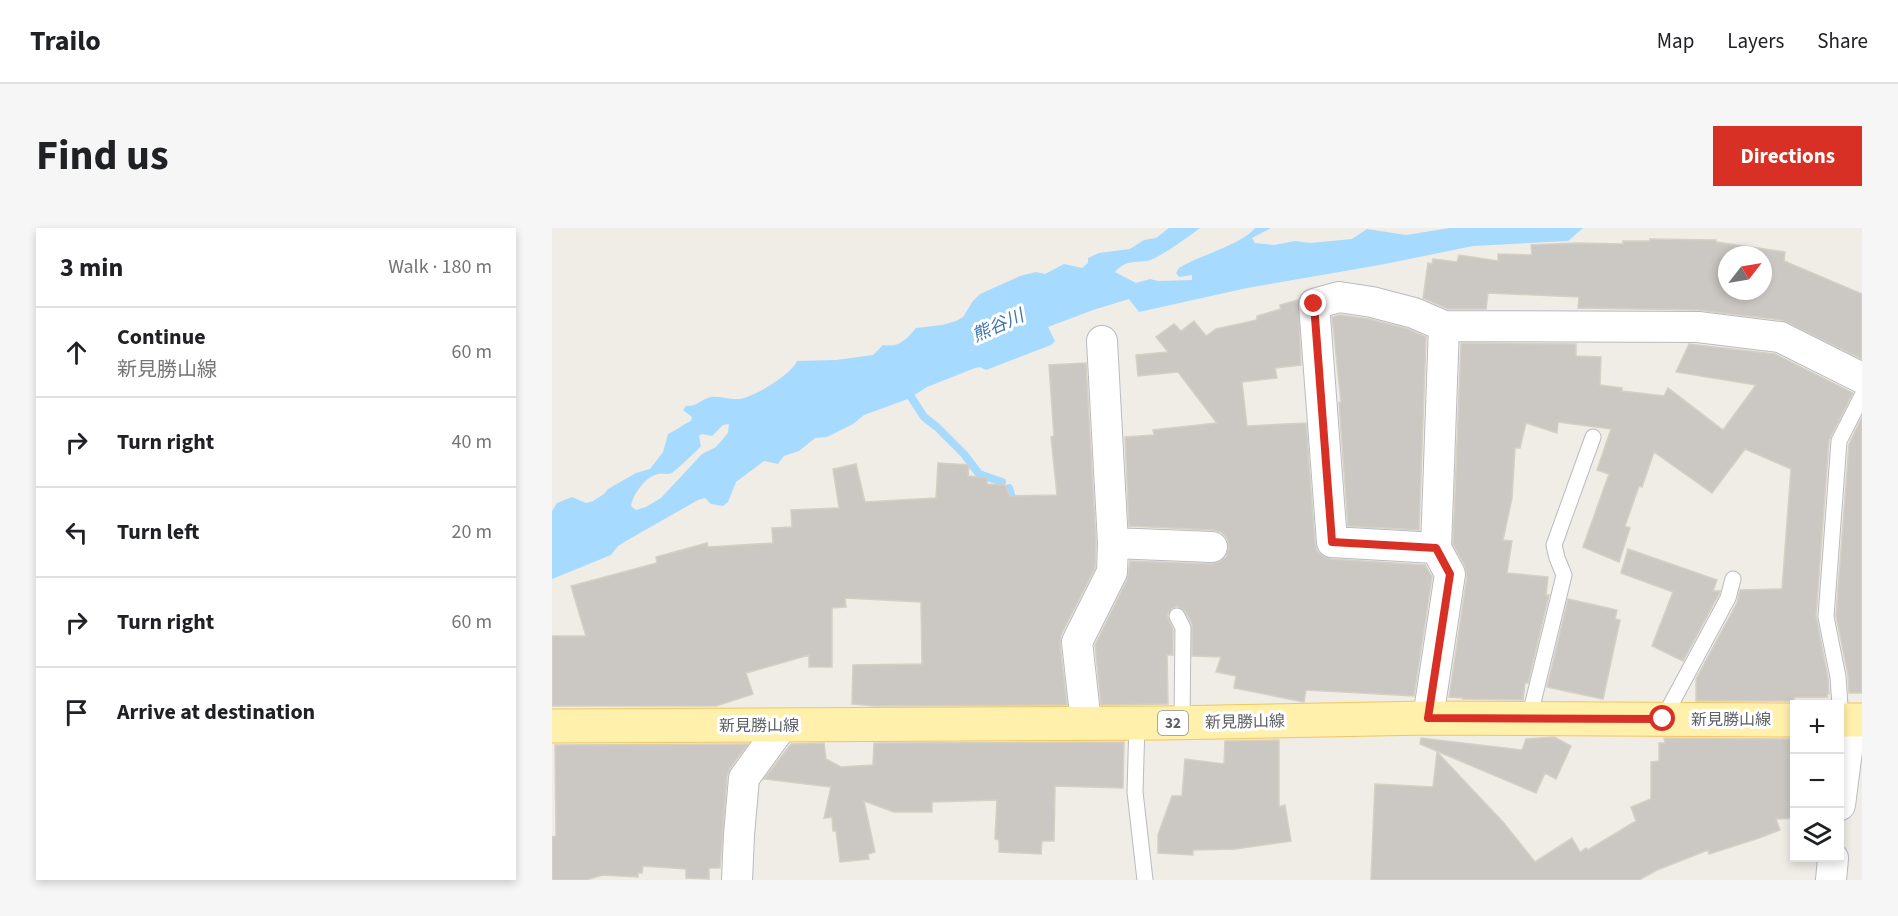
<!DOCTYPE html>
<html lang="en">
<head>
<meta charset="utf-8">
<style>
	:root { --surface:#fff; --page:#f6f6f6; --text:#202124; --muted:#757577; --line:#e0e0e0; --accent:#d93025 }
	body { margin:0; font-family:"Source Sans 3","Noto Sans JP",sans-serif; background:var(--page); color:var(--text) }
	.controls { position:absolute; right:18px; bottom:18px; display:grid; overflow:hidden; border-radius:0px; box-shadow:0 3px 9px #0003 }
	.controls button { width:54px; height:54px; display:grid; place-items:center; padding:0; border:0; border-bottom:2px solid var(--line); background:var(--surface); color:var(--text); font:30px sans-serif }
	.compass { position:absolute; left:1166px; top:18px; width:54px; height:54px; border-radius:50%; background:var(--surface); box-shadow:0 3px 9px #0003; rotate:59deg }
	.stop { position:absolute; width:18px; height:18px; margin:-14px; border:4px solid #d93025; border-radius:50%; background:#fff }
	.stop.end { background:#d93025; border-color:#fff; box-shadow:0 2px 6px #0008 }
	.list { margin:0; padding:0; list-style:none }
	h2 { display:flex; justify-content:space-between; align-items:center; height:78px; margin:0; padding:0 24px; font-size:26px }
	h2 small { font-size:20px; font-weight:400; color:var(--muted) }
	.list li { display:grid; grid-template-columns:39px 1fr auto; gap:18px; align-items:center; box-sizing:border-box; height:90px; padding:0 24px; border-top:2px solid var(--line) }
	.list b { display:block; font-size:22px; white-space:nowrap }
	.list p { margin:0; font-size:20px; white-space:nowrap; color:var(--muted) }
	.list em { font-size:20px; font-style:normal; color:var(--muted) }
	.icon { flex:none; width:33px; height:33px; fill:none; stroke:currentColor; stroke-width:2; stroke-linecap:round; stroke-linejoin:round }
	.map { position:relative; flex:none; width:1310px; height:652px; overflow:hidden; border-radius:0px }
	header { display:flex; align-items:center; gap:36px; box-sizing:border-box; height:84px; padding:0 30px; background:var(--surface); border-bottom:2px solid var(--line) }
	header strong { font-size:28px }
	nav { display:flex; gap:33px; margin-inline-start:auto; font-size:21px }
	.intro { display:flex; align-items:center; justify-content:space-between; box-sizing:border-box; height:144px; padding:0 36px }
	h1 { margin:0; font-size:42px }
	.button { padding:15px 27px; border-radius:0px; background:var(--accent); color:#fff; font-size:21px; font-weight:700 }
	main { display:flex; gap:36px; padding:0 36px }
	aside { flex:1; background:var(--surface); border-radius:0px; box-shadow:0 3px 9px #0003 }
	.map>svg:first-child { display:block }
</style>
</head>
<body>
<header>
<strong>Trailo</strong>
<nav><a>Map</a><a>Layers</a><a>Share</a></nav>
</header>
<div class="intro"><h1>Find us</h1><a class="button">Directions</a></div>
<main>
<aside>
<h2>3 min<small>Walk · 180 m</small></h2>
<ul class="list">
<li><svg class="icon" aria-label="ahead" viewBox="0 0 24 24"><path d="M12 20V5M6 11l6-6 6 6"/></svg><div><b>Continue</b><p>新見勝山線</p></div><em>60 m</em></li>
<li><svg class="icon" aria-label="right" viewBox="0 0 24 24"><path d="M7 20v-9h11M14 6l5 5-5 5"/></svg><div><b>Turn right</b></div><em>40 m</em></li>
<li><svg class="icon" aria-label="left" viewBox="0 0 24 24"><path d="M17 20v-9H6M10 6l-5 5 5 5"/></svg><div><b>Turn left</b></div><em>20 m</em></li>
<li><svg class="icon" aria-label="right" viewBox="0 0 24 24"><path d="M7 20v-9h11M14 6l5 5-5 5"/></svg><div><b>Turn right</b></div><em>60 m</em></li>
<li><svg class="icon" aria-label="arrive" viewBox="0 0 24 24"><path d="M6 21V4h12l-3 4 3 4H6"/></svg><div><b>Arrive at destination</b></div></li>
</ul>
</aside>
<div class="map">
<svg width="1310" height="652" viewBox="0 0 1310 652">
	<rect width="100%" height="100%" fill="#f0ede6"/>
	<path fill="#a7daff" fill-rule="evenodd" d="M617,0H648C634,11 618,22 603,30C587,38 577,28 563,44L584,55L598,51L606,53L640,52V47L627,49L624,45L627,40C646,28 691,16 703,0H719L700,10L703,15L722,17L743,13L758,15L800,11L815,1L854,7L898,0H1031L1016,13L921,18L833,36L695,60L587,84L577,71L541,82L496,99L503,113L499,117L434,142L428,139L423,140L375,159L356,171L312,187L301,196L275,209L263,210L247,223L232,228L226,236L212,233L184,254L176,274L171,278L159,276L153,270L146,272L74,313L66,318L59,327L0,351V283L5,275L20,269L34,275L41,273L52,266L56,261L84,245L98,241L111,224L116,206C125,202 131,196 139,193L140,189L131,182L134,178C147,178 149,171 159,169C169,168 178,172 187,171C202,169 239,147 245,133L284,132L321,127L331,117C347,120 355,111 364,100L390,97L404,93L411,89L421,73L428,66L468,48L484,44L493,46L512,36L530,40L536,35V30L547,25L578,21L592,12L604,10ZM177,196L176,205L164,219L150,226L109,270L94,279L84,282L79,278C81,266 93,249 106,246C112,245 115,247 120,245C123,243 146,222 149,218L147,208L150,206L160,208L171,197Z"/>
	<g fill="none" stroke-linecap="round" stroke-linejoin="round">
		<path stroke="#a7daff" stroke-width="8" d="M354,161L372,189L385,199L412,226L427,246L450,254
			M457,260L463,279"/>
	</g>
	<path fill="#cbc8c3" stroke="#d5cfc4" stroke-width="1.5" fill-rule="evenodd" d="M1098,11L1164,12V14L1233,24L1232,33L1310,66V131L1230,92L1146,82L1026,80L1027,69L936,65L934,81H896L871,70L876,35L880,36L881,31L905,34L907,27L946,33V26L980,27L979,17L1024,15L1071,16V13H1098ZM1175,27H1211V63H1175Z
		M746,72L749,137L723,140L725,150L690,154L695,198L754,195L763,315L765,323L771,328L779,331L873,337L880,349L862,468L754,462L752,474L682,460L684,448L664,444L669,429L640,428V396L633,383L625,378L620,380L615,387L621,402V427H615L616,476L549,477L543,417L575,352L578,333L660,336L667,334L674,329L677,320L675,310L669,304L661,302L577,298L573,209L602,207L601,202L665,195L626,144L586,148L584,127L616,124L604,109L622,96L629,103L642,93L654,108L664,101L705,92V88L729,81L728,77Z
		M788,87L817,91L856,101L874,109L867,302L796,298L787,175L789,174L780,89Z
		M909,115L1024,116V128L1049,129L1048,157L1070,160V163L1112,168L1116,160L1171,202L1204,157L1124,144L1137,116L1223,126L1301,165L1277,212L1264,388L1276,450L1277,466H1275V469H1242V473H1144V451L1185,375L1188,362L1230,361L1239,241L1193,221L1160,265L1102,224L1090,259L1087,258L1073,298L1078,300L1067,334L1031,319L1057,246L1045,242L1059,201L1006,194L1005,205L974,195L968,220H963L960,270L951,312L960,313L955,345L996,349L994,367H997L976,455H973L971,472L911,471V470L897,469L915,349L913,338L901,316Z
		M534,135L544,315L543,340L509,407L508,416L515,477L323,478L300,476L301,437L370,436L369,374L293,370L294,379L280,380V439H257V427L194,445L201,466L164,478H0V408H34L19,358L105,335L104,329L155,315L156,319L221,315L220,300L240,299L239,282L287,280L281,241L304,236L313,274L384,270L386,235L417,237L416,248L435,250V256L453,257L458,268L505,267L499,209L502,208L497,137Z
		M1310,189V465H1297L1296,447L1284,388L1297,216Z
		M1076,321L1165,352L1161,363H1168L1167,366L1131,433L1100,418L1121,364L1069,345Z
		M1016,371L1065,382L1063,391L1068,392L1051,471L995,459Z
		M1002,509L1019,518L1004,551L993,545L984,565L868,516L869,510L970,522L974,511Z
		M1112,510L1242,511V590L1224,591L1228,602L1207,610L1157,626L1156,622L1105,642L1087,652H819L823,556L881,559L885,524L951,594L983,634L1020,610L1028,624L1034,620L1036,622L1084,593L1079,579L1099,571V534L1107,533V515H1113Z
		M727,512V579L733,577L739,613L683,621L641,622V627L606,625V607L620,568H630L633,531L672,536L673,513Z
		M572,514L571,560L503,558L502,613H490L489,626L447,624V612L443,611L445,572L380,574V584H342L312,573L323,624L316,626L317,631L288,634L284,603H281L280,589L272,590L279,559L212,551L239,516L272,515L274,531L289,539L321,537L322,515Z
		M196,516L178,540L175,548L168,640H157V651L134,650V641L91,638L90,645H86V649L51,647L34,652H0V609L4,608L3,517Z"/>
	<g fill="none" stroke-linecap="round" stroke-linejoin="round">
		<g stroke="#b8bbc0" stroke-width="17">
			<path id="lane" d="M625,388L631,400L630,495
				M977,491L1012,347L1005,330L1002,317L1041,209
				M1111,491L1176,370L1181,351
				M1289,492L1286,449L1274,389L1287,213L1310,168
				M585,495L583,564L593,652"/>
		</g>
		<g stroke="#b8bbc0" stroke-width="32">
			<path id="street" d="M561,315L660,319
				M884,320L892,98
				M876,490L898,346L884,320L780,314L762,76L787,69L820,74L862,85L892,98L1146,99L1228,109L1310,150
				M534,495L525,414L560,344L561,315L550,113
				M1288,577L1299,492
				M185,652L187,607L192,550L230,498
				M1279,652L1281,630"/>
		</g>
		<g stroke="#f4c65b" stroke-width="35">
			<path id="primary" d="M1288,492H1310
				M0,498L613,495L876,490L1242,492"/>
		</g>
		<use href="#lane" stroke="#fff" stroke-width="15"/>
		<use href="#street" stroke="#fff" stroke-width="30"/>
		<use href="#primary" stroke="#fff0ac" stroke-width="33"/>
	</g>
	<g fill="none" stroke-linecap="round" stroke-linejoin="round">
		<path stroke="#d93025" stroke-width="8" d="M762,76L780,314L884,320L898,346L876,490L1111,491"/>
	</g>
	<g text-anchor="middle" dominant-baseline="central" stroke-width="6" stroke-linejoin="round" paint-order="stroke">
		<rect fill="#fff" stroke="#8e9094" stroke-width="1.5" x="606" y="483" width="30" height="24" rx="4.5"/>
		<g font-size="15" font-weight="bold" fill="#5d6166">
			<text x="621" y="495">32</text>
		</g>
		<g font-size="16" fill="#5d6166" stroke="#fff">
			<text x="1179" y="492">新見勝山線</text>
			<text transform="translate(693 494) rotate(-1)">新見勝山線</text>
			<text x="207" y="498">新見勝山線</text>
		</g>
		<g font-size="18" font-style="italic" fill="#3e75ab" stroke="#fff">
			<text transform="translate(446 98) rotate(-24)">熊谷川</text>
		</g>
	</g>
</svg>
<div class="controls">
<button>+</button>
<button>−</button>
<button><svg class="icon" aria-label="layers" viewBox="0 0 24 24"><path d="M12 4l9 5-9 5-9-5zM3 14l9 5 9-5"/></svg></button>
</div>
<svg class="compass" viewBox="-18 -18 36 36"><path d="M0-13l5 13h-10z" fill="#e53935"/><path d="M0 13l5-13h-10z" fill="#757577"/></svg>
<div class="stop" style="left:1111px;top:491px"></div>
<div class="stop end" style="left:762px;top:76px"></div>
</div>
</main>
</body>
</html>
